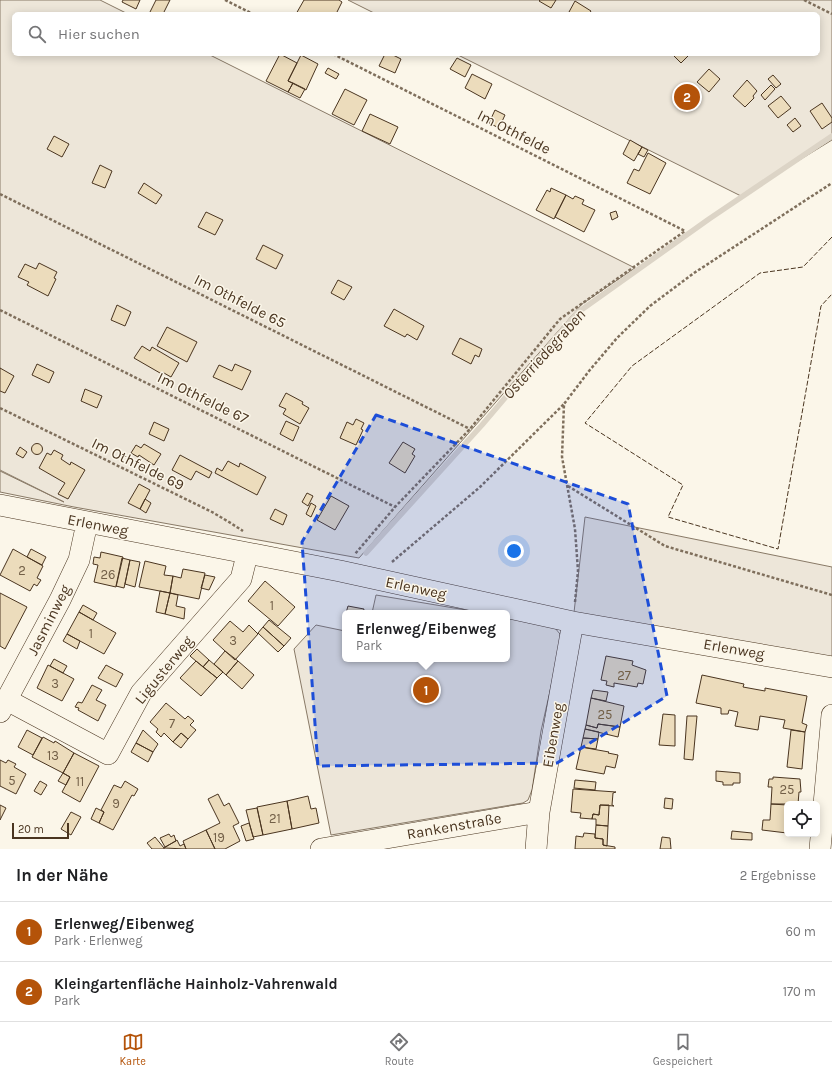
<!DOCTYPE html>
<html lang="de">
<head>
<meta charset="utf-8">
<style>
	:root { --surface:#fff; --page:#f2f2f2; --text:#202124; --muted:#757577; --line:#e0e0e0; --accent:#b45309 }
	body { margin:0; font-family:Karla,sans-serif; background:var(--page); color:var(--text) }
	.controls { position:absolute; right:12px; bottom:12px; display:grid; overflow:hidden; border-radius:6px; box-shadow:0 2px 10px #0003 }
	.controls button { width:36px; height:36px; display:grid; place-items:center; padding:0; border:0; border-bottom:1px solid var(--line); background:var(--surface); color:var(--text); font:20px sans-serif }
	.scale { position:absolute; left:12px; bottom:10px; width:57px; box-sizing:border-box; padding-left:4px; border:2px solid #4a3520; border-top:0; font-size:11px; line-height:14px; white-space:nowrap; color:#4a3520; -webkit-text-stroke:3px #fbf6e9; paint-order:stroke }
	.you { position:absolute; left:514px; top:551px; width:14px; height:14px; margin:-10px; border:3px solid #fff; border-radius:50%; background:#1a73e8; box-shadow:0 0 0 6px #1a73e833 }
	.badge { display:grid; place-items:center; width:26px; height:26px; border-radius:50%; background:var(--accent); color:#fff; font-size:13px; font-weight:700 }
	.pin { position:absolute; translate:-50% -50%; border:2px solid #fff; box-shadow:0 1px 4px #0006 }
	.popup { position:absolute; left:342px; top:610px; width:168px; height:52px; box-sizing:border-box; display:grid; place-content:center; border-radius:6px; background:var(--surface); filter:drop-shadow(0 1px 3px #0005); font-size:13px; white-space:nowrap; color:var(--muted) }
	.popup b { font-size:15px; color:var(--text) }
	.popup::after { content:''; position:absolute; left:50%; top:100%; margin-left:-8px; border:8px solid transparent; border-top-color:var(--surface) }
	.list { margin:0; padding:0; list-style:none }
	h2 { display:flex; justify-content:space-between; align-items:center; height:52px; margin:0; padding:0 16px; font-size:17px }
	h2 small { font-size:13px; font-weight:400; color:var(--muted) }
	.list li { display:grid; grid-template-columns:26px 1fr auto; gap:12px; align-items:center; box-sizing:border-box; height:60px; padding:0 16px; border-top:1px solid var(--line) }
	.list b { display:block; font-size:15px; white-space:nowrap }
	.list p { margin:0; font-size:13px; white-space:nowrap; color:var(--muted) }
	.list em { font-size:13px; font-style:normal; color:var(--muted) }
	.icon { flex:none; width:22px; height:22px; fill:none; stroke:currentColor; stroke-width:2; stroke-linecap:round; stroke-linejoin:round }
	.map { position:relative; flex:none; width:832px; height:849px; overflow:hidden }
	.search { position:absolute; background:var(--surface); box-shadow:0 2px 10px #0003; left:12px; right:12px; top:12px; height:44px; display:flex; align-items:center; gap:10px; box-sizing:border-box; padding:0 14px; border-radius:6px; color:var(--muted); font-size:15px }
	.sheet { height:172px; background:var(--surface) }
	nav { display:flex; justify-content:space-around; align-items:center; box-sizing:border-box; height:56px; border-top:1px solid var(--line); background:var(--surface); font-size:11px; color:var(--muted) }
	nav a { display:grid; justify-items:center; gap:2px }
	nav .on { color:var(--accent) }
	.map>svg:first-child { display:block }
</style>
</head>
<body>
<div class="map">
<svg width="832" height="849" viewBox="0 0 832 849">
	<rect width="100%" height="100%" fill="#fbf6e9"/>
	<path fill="#ede6d9" stroke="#887966" d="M0,0H100L128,14H14V54H208L635,268L582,304L359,558L74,507L0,492V471L64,502L0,470Z
		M348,0H832V140L741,196L456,54H818V14H376Z
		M585,517L832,567V673L573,621Z
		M376,595L484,613H372Z
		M507,617L555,628L560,634L561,642L541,731L532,790L528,800L523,803L331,835L294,649L316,625L345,631V659H507Z"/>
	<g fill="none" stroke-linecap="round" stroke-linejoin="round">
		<path stroke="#dcd4c6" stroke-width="5.5" d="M366,553L482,425L577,313L709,219L832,136"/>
	</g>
	<path fill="#ecdcbc" stroke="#4a3520" d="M123,0H140L136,9L122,2Z
		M156,0H170L163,14H149Z
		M304,0H339L342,2L336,14H296Z
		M540,0H556L551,8L539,1Z
		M575,1L591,11L589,14H572L569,12Z
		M280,54L297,63L288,81L293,83L288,92L266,81Z
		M385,54H391L401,59L395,73L379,66Z
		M676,54H690L681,63L674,56Z
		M301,55L318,64L306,90L288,81Z
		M457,58L471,65L465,77L450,69Z
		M328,68L339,74L336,79L325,73Z
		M709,69L720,79L709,92L697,82Z
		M472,74L492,84L485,99L465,88Z
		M773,75L781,84L776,88L768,79Z
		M747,80L757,91L753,96L754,98L745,107L733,96Z
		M293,83L305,89L300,98L288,92Z
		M771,85L775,89L765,100L761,95Z
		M345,89L367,100L354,125L332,114Z
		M781,96L791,108L778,118L768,106Z
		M822,103L832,118V122L822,129L810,111Z
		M495,110L505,115L499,128L489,123Z
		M370,114L398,127L390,144L362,131Z
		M795,118L801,126L793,132L787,125Z
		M54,136L69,144L62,157L47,149Z
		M630,140L642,147L634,161L623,154Z
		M642,147L648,150L644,157L638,154Z
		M648,153L666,163L650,194L627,183L634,169L639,171Z
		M100,165L112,171L105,188L92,183Z
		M144,183L162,195L156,204L138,193Z
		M551,188L566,195L554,219L536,210L547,190L550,192Z
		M566,195L573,199L575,196L584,200L582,204L595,210L584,232L555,217Z
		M616,211L618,217L612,220L610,213Z
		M206,212L223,220L215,235L198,227Z
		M263,245L283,255L276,269L256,259Z
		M39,263L57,272L54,278L56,279L48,296L27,285L29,282L18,277L25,264L36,269Z
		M338,280L352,287L344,300L331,293Z
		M117,305L131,312L125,326L111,320Z
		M394,309L424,326L417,340L407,334L405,337L384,326Z
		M167,327L197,342L187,362L157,346Z
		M460,338L482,349L479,357L475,355L471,364L452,354Z
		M142,346L150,351L152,347L179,363L171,377L164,373H160L134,358Z
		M37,364L54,372L49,383L32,375Z
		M235,364L251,371L242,390L213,377L219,365L232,371Z
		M0,368L14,376L5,393L0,391Z
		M85,389L102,396L97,408L81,401Z
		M286,393L303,402L302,404L309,408L300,424L283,414L286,409L279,406Z
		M356,419L364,423L361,429L363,430L356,445L340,438L347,422L353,425Z
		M286,421L299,427L293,441L280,434Z
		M154,422L169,429L164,441L149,434Z
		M403,442L415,449L412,454L415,456L405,473L389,463Z
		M31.5 449a5.5 5.5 0 1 1 11 0a5.5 5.5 0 1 1-11 0Z
		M144,444L161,454L154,465L139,455L138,457L131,453L136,445L141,448Z
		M20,447L27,452L23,458L16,454Z
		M54,450L63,455L61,459L70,465L71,462L85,470L68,499L58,494L65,483L39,468L47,453L51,455Z
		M180,455L212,472L209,478L196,471L191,480L172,470Z
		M228,461L239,467L240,463L266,477L257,495L215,473L217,468L222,471Z
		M139,484L150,490L140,509L128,503Z
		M307,493L313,496L308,506L302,502Z
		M331,496L349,506L335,530L317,520Z
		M145,499L151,503L146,513L140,509Z
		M311,503L316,506L311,517L306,514Z
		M275,509L287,515L283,525L270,519Z
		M13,549L43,566L37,578L41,580L37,586L34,584L30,591L0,575Z
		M31,549L46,557L42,565L27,557Z
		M101,552L123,557L116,587L94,582L98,565L93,564L94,557L100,558Z
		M122,558L130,560L124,588L116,586Z
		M130,560L140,562L135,587L125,584Z
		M145,561L166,566L164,575L173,576L170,593L139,587Z
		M183,569L205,573L199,599L170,593L173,576L181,578Z
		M205,575L215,577L209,590L201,588Z
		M265,581L295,607L278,626L248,601Z
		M160,591L170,593L165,614L156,612Z
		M0,593L27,607L5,649L0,646Z
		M170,593L178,595L176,606L185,608L184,619L165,614Z
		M83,605L97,613L93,620L79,612Z
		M348,606L364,609L363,613H346Z
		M79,612L116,633L104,654L67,634Z
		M269,620L291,638L284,646L263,627Z
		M230,621L243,632L249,625L258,634L235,660L213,640Z
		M263,627L284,646L278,652L258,633Z
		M67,634L80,641L77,649L63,641Z
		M197,649L209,660L203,667L190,656Z
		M225,651L238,661L226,675L214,664Z
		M606,656L633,661L632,665L646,670L643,684L638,683L637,687L614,683V687L606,685L607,681L601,680Z
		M54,659L67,666L63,673L50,666Z
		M209,660L223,672L217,678L203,667Z
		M196,661L217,678L201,696L180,678Z
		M238,661L254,675L242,689L226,675Z
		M48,665L74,679L62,701L37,688Z
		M106,665L123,674L116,687L98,678Z
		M702,675L744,684L743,687L765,691V688L807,696L802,723L807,725L805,732L783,728L785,720L760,716L758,730L735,726L738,712L729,710L728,714H721V708L696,703Z
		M92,685L102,690L96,700L106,705L98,721L78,710L79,708L75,707L78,702L82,703Z
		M593,690L608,692L606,701L591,698Z
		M591,698L624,706L620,727L598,724L597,728L586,725Z
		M166,703L185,719L188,716L194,721L190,725L196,730L188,739L181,733L173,742L164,733L161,737L156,732L158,729L150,722Z
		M663,714L675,715V746L659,745Z
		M687,716H697L693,760L684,759Z
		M598,724L620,727L618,737L585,729L586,725L597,728Z
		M585,729L599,732L598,739L583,738Z
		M27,730L42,738L33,755L18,747Z
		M143,730L158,744L153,752L136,743Z
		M791,730L805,732L802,769L787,767Z
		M181,733L188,739L181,748L173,742Z
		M43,737L54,743L55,741L74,753L63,773L32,757Z
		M583,738L598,739L596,749L581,747Z
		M136,743L153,752L148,762L131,752Z
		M581,747L609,752L608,753L618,755L615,768L606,766L604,774L576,769Z
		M74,753L99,766L80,802L62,792L70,777L63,773Z
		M0,760L6,763L8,760L16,764L14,767L26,774L16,794L0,786Z
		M716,771L740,773V783H733V785H723V782L716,781Z
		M63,773L70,777L66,785L58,781Z
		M773,777L800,779L801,792H799L798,804H771L772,787H768L769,779H773Z
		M575,780L596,782L595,790L574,788Z
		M40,781L47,785L41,795L34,791Z
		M125,781L138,789L134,796L132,795L113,830L99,823L104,812L101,810L114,785L121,788Z
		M573,789L616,792L613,793L612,805L614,806L600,805L599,815L593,814L592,819L580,818L581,813L571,812Z
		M218,794L224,806L229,803L239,823L233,826L240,841L225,849H215L206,830L220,823L208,799Z
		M308,796L311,809L316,808L319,823L292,829L287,801Z
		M665,798L673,799L672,809L664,808Z
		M287,801L292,829L263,835L257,807Z
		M771,804L787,805V833L762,830L763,820H770Z
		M0,805L6,808L0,820Z
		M600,805H609L608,826L596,825V819H592L593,814L599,815Z
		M96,808L104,812L99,823L91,819Z
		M257,808L263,835L253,837L246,810Z
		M71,812L81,817L71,835L61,829Z
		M249,823L254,839L246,841L241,826Z
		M596,825L608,826L607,846L603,845V839L595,838Z
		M206,830L215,849H186L183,841Z
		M732,831L752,833V840L731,839Z
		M584,833L595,834V838L603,839V845L615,847V849H575L576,836L583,837Z
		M169,834L171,837L174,835L176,841L165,847L160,838Z
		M155,837L164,848V849H152L147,843Z
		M662,837L670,838L671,849H660Z
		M177,840L180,846L184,844L186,849L164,848Z"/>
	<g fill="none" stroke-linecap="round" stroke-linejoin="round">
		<g stroke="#4a3520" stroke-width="22">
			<path id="minor" d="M0,505L340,571L573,622L832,667
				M7,700L108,754L141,693L241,579L247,555
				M0,712L60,600L79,560L87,523
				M321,849L539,812
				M536,849L539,812L573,622
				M820,849L832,715"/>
		</g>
		<path stroke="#7f6f5c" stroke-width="2.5" stroke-dasharray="3 2" stroke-linecap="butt" d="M225,0L253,14
			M804,0L832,14
			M333,54L685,231L560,319L470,429L395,507L355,554
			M0,194L470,429
			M0,310L395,507
			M0,408L212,512L229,522L243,531
			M568,486L665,546L832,595
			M392,562L480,487L564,404
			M575,602L578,571L575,529L562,457L564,404L589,371L617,338L650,306L694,273L832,183"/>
		<use href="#minor" stroke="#fbf6e9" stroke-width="21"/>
		<path stroke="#4a3520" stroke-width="1" stroke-dasharray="5 2" stroke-linecap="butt" d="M832,237L803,267L760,273L632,366L585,423L683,485L668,517L778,549L821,306L832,294"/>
	</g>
	<path fill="#1d4ed8" fill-opacity="0.2" stroke="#1d4ed8" stroke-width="3" stroke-dasharray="8 5" stroke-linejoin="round" d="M376,415L628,504L667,696L557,763L318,766L302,542Z"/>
	<g text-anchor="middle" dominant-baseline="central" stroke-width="3" stroke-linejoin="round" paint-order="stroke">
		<g font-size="13" fill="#725f47">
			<text x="22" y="570">2</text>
			<text x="108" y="574">26</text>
			<text x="272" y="605">1</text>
			<text x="91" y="633">1</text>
			<text x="233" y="640">3</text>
			<text x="624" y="675">27</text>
			<text x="55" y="683">3</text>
			<text x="605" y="714">25</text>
			<text x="172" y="723">7</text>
			<text x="53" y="755">13</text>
			<text x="12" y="780">5</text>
			<text x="80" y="781">11</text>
			<text x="787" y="789">25</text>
			<text x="116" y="803">9</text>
			<text x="275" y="818">21</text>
			<text x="219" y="837">19</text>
		</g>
		<g font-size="15" fill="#4a3520" stroke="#fbf6e9">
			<text transform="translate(514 132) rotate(27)">Im Othfelde</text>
			<text transform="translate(240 301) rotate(27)">Im Othfelde 65</text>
			<text transform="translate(203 398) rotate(26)">Im Othfelde 67</text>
			<text transform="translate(138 464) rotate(26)">Im Othfelde 69</text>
			<text transform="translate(98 525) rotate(11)">Erlenweg</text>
			<text transform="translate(416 588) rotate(12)">Erlenweg</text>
			<text transform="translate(49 620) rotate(-63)">Jasminweg</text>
			<text transform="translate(734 649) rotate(10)">Erlenweg</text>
			<text transform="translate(164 670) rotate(-51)">Ligusterweg</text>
			<text transform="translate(553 735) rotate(-80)">Eibenweg</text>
			<text transform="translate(454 826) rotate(-10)">Rankenstraße</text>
		</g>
		<g font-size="16" font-style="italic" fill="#4a3520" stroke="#fbf6e9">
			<text transform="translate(544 354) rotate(-48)">Osterriedegraben</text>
		</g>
	</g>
</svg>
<div class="controls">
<button><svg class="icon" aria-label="locate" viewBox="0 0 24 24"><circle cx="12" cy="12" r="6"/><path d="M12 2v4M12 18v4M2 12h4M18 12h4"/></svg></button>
</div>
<div class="scale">20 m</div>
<div class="you"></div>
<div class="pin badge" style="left:426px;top:690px">1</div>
<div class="popup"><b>Erlenweg/Eibenweg</b>Park</div>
<div class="pin badge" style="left:687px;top:97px">2</div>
<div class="search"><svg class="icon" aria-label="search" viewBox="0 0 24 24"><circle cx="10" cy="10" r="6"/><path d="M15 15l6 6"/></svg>Hier suchen</div>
</div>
<section class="sheet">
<h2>In der Nähe<small>2 Ergebnisse</small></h2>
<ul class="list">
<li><span class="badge">1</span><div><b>Erlenweg/Eibenweg</b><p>Park · Erlenweg</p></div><em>60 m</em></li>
<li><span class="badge">2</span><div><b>Kleingartenfläche Hainholz-Vahrenwald</b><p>Park</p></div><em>170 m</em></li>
</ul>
</section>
<nav>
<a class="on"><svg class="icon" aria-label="map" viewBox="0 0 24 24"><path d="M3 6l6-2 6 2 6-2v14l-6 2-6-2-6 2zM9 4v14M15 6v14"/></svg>Karte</a>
<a><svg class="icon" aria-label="directions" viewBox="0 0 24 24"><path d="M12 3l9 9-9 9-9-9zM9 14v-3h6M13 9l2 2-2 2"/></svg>Route</a>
<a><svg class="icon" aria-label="saved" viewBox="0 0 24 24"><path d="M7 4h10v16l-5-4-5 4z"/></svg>Gespeichert</a>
</nav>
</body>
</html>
